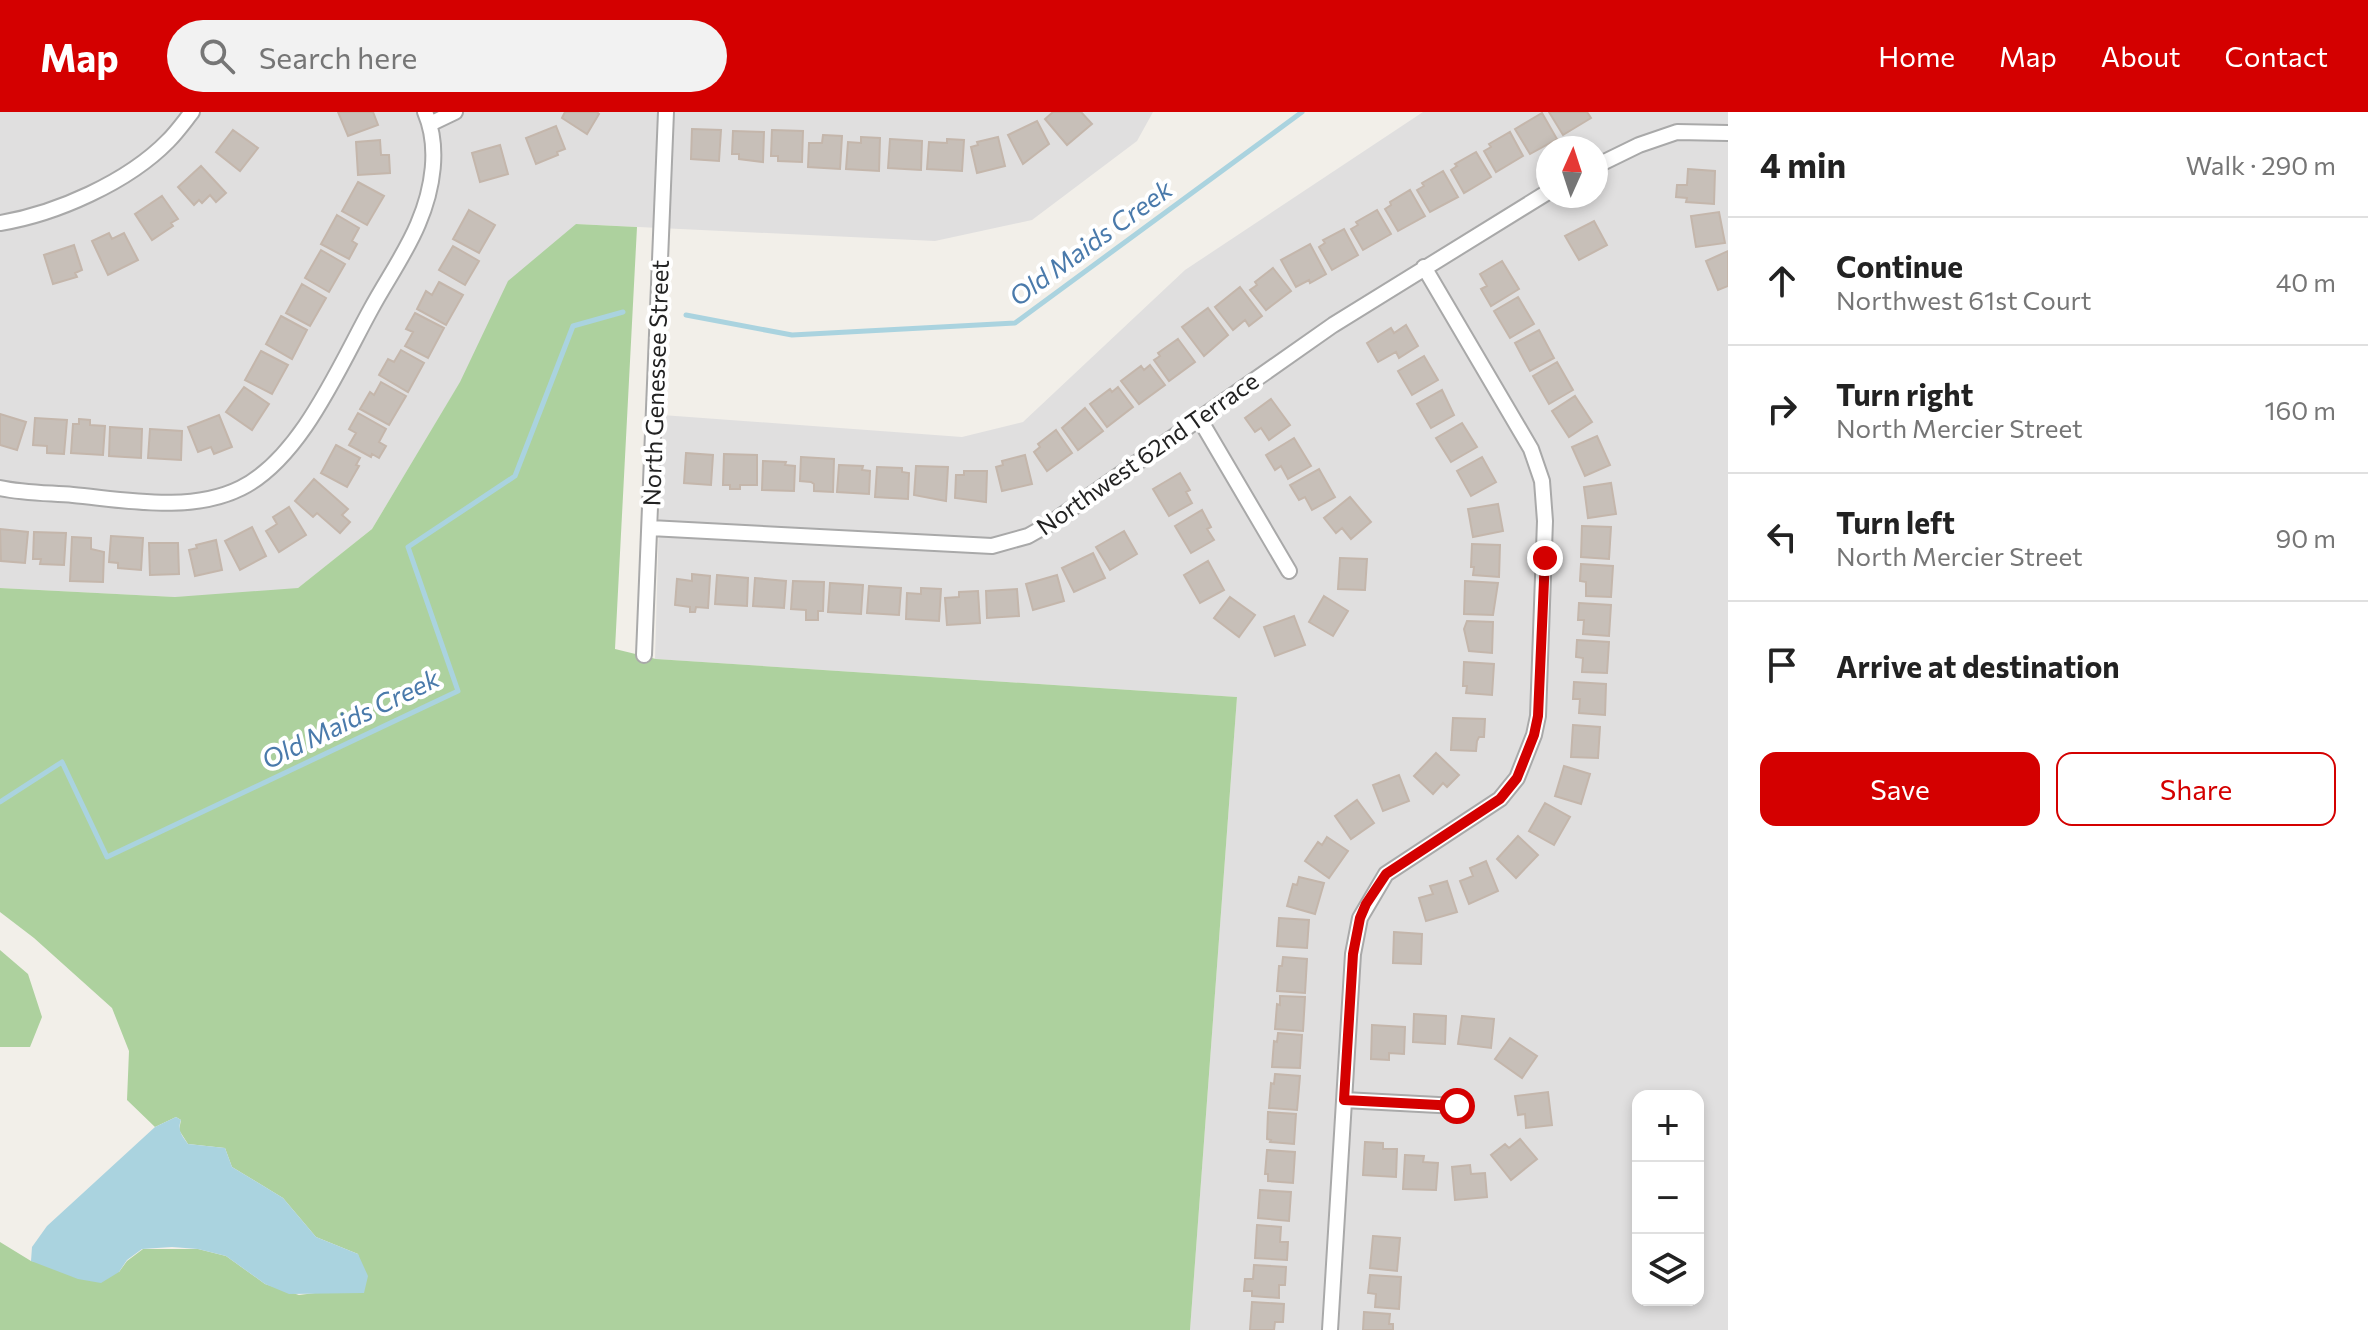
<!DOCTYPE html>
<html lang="en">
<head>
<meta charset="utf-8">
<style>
	:root { --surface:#fff; --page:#f2f2f2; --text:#222; --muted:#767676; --line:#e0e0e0; --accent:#d40000 }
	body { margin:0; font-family:Commissioner,sans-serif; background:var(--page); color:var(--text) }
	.controls { position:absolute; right:24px; bottom:24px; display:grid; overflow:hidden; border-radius:16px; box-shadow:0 4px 12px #0003 }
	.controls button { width:72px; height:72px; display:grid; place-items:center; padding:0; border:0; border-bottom:2px solid var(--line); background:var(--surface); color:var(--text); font:40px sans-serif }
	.compass { position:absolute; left:1536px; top:24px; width:72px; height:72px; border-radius:50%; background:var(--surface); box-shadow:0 4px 12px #0003; rotate:3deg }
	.stop { position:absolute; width:24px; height:24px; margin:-18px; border:6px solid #d40000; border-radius:50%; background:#fff }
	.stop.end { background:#d40000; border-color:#fff; box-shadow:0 2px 8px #0008 }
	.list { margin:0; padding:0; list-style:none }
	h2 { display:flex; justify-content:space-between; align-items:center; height:104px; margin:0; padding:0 32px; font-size:34px }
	h2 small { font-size:26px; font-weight:400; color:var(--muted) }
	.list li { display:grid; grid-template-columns:52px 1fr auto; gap:24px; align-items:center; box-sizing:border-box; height:128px; padding:0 32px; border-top:2px solid var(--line) }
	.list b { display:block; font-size:30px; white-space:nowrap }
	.list p { margin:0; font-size:26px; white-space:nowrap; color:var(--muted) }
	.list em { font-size:26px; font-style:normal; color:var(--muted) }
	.actions { display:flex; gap:16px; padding:24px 32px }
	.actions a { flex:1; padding:18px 0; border:2px solid var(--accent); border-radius:16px; text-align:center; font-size:28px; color:var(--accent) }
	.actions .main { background:var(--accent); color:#fff }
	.icon { flex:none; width:44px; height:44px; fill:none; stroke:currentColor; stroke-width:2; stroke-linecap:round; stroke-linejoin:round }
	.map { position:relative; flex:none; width:1728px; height:1218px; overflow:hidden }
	header { display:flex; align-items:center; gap:48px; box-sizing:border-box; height:112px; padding:0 40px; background:var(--accent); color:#fff }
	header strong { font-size:38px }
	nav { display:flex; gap:44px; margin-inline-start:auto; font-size:28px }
	.search { width:560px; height:72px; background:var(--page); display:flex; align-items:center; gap:20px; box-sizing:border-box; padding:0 28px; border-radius:44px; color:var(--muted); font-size:30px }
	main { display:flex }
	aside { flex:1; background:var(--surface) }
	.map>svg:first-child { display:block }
</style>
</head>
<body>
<header>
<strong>Map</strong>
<div class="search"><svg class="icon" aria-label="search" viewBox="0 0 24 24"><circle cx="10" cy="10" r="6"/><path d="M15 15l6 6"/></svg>Search here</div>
<nav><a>Home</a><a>Map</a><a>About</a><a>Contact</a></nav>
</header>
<main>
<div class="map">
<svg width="1728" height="1218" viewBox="0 0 1728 1218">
	<rect width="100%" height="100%" fill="#f2efe9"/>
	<path fill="#e0dfdf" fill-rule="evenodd" d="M0,0H1153L1137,29L1032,108L935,129L576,112L455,279L372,417L292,481L175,485L0,476Z
		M1423,0H1728V1218H1190L1237,585L655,547L662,303L962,325L1023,310L1185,158ZM1548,36H1596V84H1548ZM1638,984H1698V1188H1638Z"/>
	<path fill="#add19e" d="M576,112L637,115L615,537L656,547L1237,585L1190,1218H0V1130L31,1149L119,1160L127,1149L143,1137H198L226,1144L265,1172L299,1183L323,1180H364L358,1142L316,1125L283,1086L232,1055L225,1036L188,1032L179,1018L181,1008L176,1005L155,1015L127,988L129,939L112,896L34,826L0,800V476L175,485L298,476L372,417L460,270L508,169Z
		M0,838L28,862L42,905L30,935H0Z"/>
	<path fill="#aad3df" d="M176,1005L181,1008C177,1018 182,1024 188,1032L225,1036L232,1055L283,1086L316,1125L358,1142L368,1164L364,1181L289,1182L265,1172L226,1144L198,1137L172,1135L142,1137L127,1148L119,1160L101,1171L78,1167L31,1149L32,1135L47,1114L155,1015Z"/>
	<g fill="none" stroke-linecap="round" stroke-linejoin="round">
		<path stroke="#aad3df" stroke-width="5" d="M686,203L792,223L1015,211L1302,0
			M0,690L62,650L107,745L458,579L408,435L515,364L573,214L623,200"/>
	</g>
	<path fill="#c7bfb8" stroke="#c4b6ab" stroke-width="2" d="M338,0H373L378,13L348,24Z
		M565,0H597L599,2L587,22L562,6Z
		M1053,0H1081L1092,12L1067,33L1045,7Z
		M1549,0H1587L1591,6L1563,23Z
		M1542,1L1557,27L1530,42L1515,17Z
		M1037,9L1049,32L1023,52L1008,23Z
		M556,14L565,37L557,40L558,43L536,52L526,26Z
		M692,17L721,18L719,49L691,47Z
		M233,18L258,36L240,59L216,40Z
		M772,18L803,19L802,50L778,49V44H771Z
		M733,19L764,20L763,50L739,47V42H732Z
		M1510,20L1523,44L1496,60L1484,39L1491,35L1489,32Z
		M823,23L842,24L840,57L808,55L809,31H822Z
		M861,25L880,26L879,59L846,57L848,30L861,31Z
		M998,25L1005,54L977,61L971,35L978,33L977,30Z
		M890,27L922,29L921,58L888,56Z
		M947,27L964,28L962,59L927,57L929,30L947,31Z
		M380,28L381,43H389L390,61L358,63L356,30Z
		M500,33L508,62L480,70L472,41Z
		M1476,40L1491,65L1464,81L1451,58L1457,54L1455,52Z
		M201,54L226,81L216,90L210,83L202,91L199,88L194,93L178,75Z
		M1688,57L1715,59L1714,92L1686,90L1687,86L1676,85L1677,73H1687Z
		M1443,59L1458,85L1430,100L1417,78L1424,74L1422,71Z
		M358,70L384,84L367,113L342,99Z
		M1410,78L1425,104L1398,119L1385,97L1391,93L1390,90Z
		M162,84L178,107L171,111L173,114L152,128L135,102Z
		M469,98L495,113L479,141L453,127Z
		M1377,98L1391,122L1363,138L1351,117L1358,113L1356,110Z
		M1719,100L1725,131L1696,135L1691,104Z
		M337,103L359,116L352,129L357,132L349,147L321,132Z
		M1594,109L1607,133L1579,148L1565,124Z
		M1344,117L1358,143L1332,158L1319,135L1325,131L1323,128Z
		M109,121L112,127L124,121L138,148L108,163L92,129Z
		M1310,132L1326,162L1310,171L1309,168L1296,175L1281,148Z
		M74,133L82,158L75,161L77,165L53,172L44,143Z
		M453,134L479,149L465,173L439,158Z
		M321,138L345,152L329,180L305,166Z
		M1728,139V174L1718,178L1706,149Z
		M1502,149L1519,177L1491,194L1481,177L1487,174L1480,162Z
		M1273,156L1291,179L1266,198L1250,178L1257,173L1255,170Z
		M439,170L463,183L446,213L417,197L426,179L432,183Z
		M302,172L326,186L310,214L286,201Z
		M1240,175L1262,204L1249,214L1245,208L1233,218L1215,195Z
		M1518,185L1534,212L1510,226L1494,199Z
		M1208,196L1228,223L1204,244L1182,215Z
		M415,201L444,216L428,246L405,234L413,220L406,217Z
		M281,204L307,218L292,247L266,232Z
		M1406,213L1418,234L1399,246L1396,240L1378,250L1367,231L1391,216L1394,221Z
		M1539,218L1554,246L1530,259L1515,231Z
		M1178,227L1195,250L1169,269L1154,248L1160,244L1158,241Z
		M401,238L424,251L408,280L379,263L388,247L394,250Z
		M261,239L288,253L272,282L245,268Z
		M1424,244L1438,268L1412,283L1398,259Z
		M1557,250L1573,278L1549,292L1533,264Z
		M1150,253L1165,273L1139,292L1121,269L1141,254L1144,258Z
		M381,270L406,284L389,313L360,297L370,280L374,283Z
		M244,275L269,292L252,318L226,300Z
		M1118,275L1133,295L1107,315L1090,292L1110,277L1112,280Z
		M1442,278L1454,303L1431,316L1417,292Z
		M1575,284L1592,310L1569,325L1552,299Z
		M1271,287L1290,313L1269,328L1261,316L1255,320L1245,306Z
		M1085,296L1103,319L1078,338L1062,316Z
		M358,301L386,317L379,330L386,334L379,346L372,342L371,345L349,333L356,321L349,317Z
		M0,302L26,310L17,338L0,333Z
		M219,303L232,335L214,342L211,335L198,340L188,315Z
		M35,306L67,308L64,342L47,341V334L33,333Z
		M79,307L90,308V313L105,314L103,343L71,341L73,312H79Z
		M1462,311L1477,335L1451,350L1436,326Z
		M110,315L142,317L141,346L109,344Z
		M150,317L182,319L181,348L148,346Z
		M1056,318L1072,341L1047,359L1034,340L1040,335L1038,332Z
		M1597,324L1610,353L1585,364L1572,335Z
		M1294,326L1311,354L1288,367L1281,354L1275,358L1266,343Z
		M336,333L360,346L356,353L359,354L347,375L321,361Z
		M686,341L713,343L711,373L684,371Z
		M724,342L757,343V373H740V377H730V373H723Z
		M1025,343L1032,372L1002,379L996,355L1003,353L1002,349Z
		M801,345L834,347L833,380L814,379V372L811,370L800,369Z
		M1482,345L1496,370L1471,384L1457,359Z
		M763,349L786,350L785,353L795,354L794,379L762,378Z
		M839,353L863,354L862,358L870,359L869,382L837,380Z
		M916,354L948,355L946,389L914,383Z
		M877,355L902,356V360L909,361L908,387L875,385Z
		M1319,357L1335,385L1312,398L1305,385L1299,388L1290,373Z
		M964,359H987L986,390L955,386L956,363H964Z
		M1180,361L1190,378L1186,380L1192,391L1169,404L1153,377Z
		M314,367L348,397L342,403L350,410L340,421L317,401L313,405L295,389Z
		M1611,371L1616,402L1588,406L1584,375Z
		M1350,385L1371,410L1351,427L1342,416L1336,421L1324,406Z
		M1498,392L1503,419L1473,425L1468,397Z
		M289,395L306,423L279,440L266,419L277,412L273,405Z
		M1202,398L1211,415L1207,417L1214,428L1191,441L1175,414Z
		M1582,414L1611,415L1609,447L1581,445Z
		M252,415L266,444L240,458L225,429Z
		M0,417L28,420L25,451L1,449Z
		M1124,419L1137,442L1110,458L1096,435Z
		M34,420L66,421L64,453L40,452L41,447H33Z
		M111,424L143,426L141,458L118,456V451L109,450Z
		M72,425L91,426V437L104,440L103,470L70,469Z
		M216,428L222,458L195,464L189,438L197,436L196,433Z
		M149,431H178L179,462L150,463Z
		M1472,432L1500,433L1499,465L1473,463L1474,455H1471Z
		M1093,441L1105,466L1074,480L1062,456Z
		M1340,446L1367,447L1365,478L1338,477Z
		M1208,449L1224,478L1200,491L1184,463Z
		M1581,452L1613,454L1611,485L1586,484V470L1580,469Z
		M692,462L710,464L708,496L696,495L695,500H690V495L675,493L677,467L692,469Z
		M717,463L748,466L747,494L715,492Z
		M1057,463L1064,489L1033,498L1026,472Z
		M755,466L786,469L784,496L753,494Z
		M793,469L824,470L823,499H818V508H806V498L791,497Z
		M1465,469L1498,471L1493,503L1464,502Z
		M830,471L863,473L861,502L828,500Z
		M869,474L901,476L899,503L867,501Z
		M921,476L941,477L939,509L906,507L907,481L921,482Z
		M1017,477L1019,504L987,506L986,479Z
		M978,479L980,511L947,513L945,486L959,485V480Z
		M1324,484L1348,499L1333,524L1309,510Z
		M1230,485L1255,503L1239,525L1214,506Z
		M1579,491L1611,493L1609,524L1583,522L1584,508H1578Z
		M1294,504L1305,533L1275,544L1264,515Z
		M1467,509L1493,510L1492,541L1469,539L1464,517Z
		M1577,528L1609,530L1607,561L1582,560L1583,546L1576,545Z
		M1464,550L1494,552L1492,583L1466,581L1467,574H1463Z
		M1574,570L1606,572L1605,603L1579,601L1580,587H1573Z
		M1453,606L1485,607L1484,625H1479L1477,629L1476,639L1451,638Z
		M1573,613L1600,615L1598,646L1571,645Z
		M1436,641L1459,663L1447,675L1443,671L1433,682L1414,664Z
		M1564,654L1590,662L1581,692L1555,684Z
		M1399,663L1409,689L1383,699L1373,673Z
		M1357,688L1374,711L1351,727L1335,704Z
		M1545,691L1570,705L1554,733L1529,719Z
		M1518,724L1538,743L1516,766L1497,747Z
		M1327,725L1348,739L1329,766L1305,749L1318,730L1322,733Z
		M1486,749L1498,779L1469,792L1460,769L1473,764L1470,756Z
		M1299,765L1324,771L1315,802L1287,794L1293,772L1297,773Z
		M1447,769L1457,800L1426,809L1419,786L1433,782L1430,774Z
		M1279,806L1309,808L1307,836L1277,834Z
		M1394,820L1422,822L1421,852L1393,851Z
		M1283,845L1307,847L1305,881L1277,879L1279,854H1282Z
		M1280,884L1305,885L1303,919L1275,917L1277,892L1280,893Z
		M1414,902L1446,904L1445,932L1413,930Z
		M1462,904L1494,907L1491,936L1458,932Z
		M1372,913L1405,915L1404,942L1389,941V948L1371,947Z
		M1278,921L1302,923L1300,956L1272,955L1274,929L1277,930Z
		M1510,926L1537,944L1522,966L1495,947Z
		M1275,962L1300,964L1297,998L1269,996L1271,971L1274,972Z
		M1548,980L1552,1013L1526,1016L1525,1002L1518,1003L1515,984Z
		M1268,1000L1296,1002L1294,1032L1270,1030L1271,1028L1267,1027Z
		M1520,1027L1537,1047L1511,1068L1491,1043L1505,1032L1509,1036Z
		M1365,1030L1383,1031V1037H1397L1396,1065L1363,1063Z
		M1267,1038L1295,1040L1293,1071L1268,1069V1062H1265Z
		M1405,1043L1424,1044L1423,1050L1438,1051L1436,1078L1403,1077Z
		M1470,1053L1471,1062L1485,1061L1487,1085L1455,1088L1452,1055Z
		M1260,1078L1291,1080L1289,1109L1258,1106Z
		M1257,1113L1281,1115L1280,1130H1288L1287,1148L1255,1146Z
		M1373,1124L1400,1126L1397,1159L1370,1156Z
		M1254,1153L1286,1155L1285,1173H1279V1186L1252,1184V1179H1244L1245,1167H1253Z
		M1370,1163L1401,1165L1399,1197L1375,1195L1376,1182L1368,1181Z
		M1252,1190L1284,1192L1283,1210H1275L1274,1218H1250Z
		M1364,1200L1390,1202L1389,1212H1393V1218H1363Z"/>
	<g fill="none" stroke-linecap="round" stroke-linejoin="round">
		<g stroke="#a9a9a9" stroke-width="18">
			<path id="street" d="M430,12L455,0
				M1596,54L1639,33L1677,20L1728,21
				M0,111C56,102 128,70 168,29C177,20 184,10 192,0
				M1199,306L1289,459
				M0,376C23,381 49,381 73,383C126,388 191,401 241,376C301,346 339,255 371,197C386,169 406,141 418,112C433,77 440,35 425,0
				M650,416L992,434L1028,424L1051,411L1333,213L1548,80
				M644,543L666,0
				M1344,988L1457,994
				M1330,1218L1353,842L1360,806L1386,762L1500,687L1517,666L1534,623L1538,604L1545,409L1542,369L1531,337L1424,155"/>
		</g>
		<use href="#street" stroke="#fff" stroke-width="14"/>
	</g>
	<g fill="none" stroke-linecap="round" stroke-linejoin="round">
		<path stroke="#d40000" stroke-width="10" d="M1457,994L1344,988L1353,842L1360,806L1366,792L1386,762L1500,687L1517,666L1534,623L1538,604L1545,446"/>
	</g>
	<g text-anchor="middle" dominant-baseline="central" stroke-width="8" stroke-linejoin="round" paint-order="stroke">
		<g font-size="24" fill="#222" stroke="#fff">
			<text transform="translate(655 271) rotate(-88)">North Genessee Street</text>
			<text transform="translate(1147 341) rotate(-35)">Northwest 62nd Terrace</text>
		</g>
		<g font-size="26" font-style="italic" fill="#4a7aab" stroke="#fff">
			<text transform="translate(1090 130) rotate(-36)">Old Maids Creek</text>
			<text transform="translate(350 606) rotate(-26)">Old Maids Creek</text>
		</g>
	</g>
</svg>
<div class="controls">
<button>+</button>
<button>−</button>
<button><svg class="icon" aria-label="layers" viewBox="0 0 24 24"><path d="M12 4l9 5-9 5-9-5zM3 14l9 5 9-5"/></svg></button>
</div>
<svg class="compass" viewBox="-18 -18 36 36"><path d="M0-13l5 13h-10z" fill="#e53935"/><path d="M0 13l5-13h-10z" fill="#767676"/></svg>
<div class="stop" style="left:1457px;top:994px"></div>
<div class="stop end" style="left:1545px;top:446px"></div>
</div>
<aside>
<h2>4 min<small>Walk · 290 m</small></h2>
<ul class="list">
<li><svg class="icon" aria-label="ahead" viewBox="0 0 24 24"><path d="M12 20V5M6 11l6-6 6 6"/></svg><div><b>Continue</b><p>Northwest 61st Court</p></div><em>40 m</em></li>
<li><svg class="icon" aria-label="right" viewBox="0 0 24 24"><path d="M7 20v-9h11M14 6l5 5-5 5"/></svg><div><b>Turn right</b><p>North Mercier Street</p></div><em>160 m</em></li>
<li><svg class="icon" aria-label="left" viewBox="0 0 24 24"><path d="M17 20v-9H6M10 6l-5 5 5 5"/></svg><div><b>Turn left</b><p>North Mercier Street</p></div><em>90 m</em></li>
<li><svg class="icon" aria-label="arrive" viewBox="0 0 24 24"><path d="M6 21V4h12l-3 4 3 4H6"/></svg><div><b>Arrive at destination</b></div></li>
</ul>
<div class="actions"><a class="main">Save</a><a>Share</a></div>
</aside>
</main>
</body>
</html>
